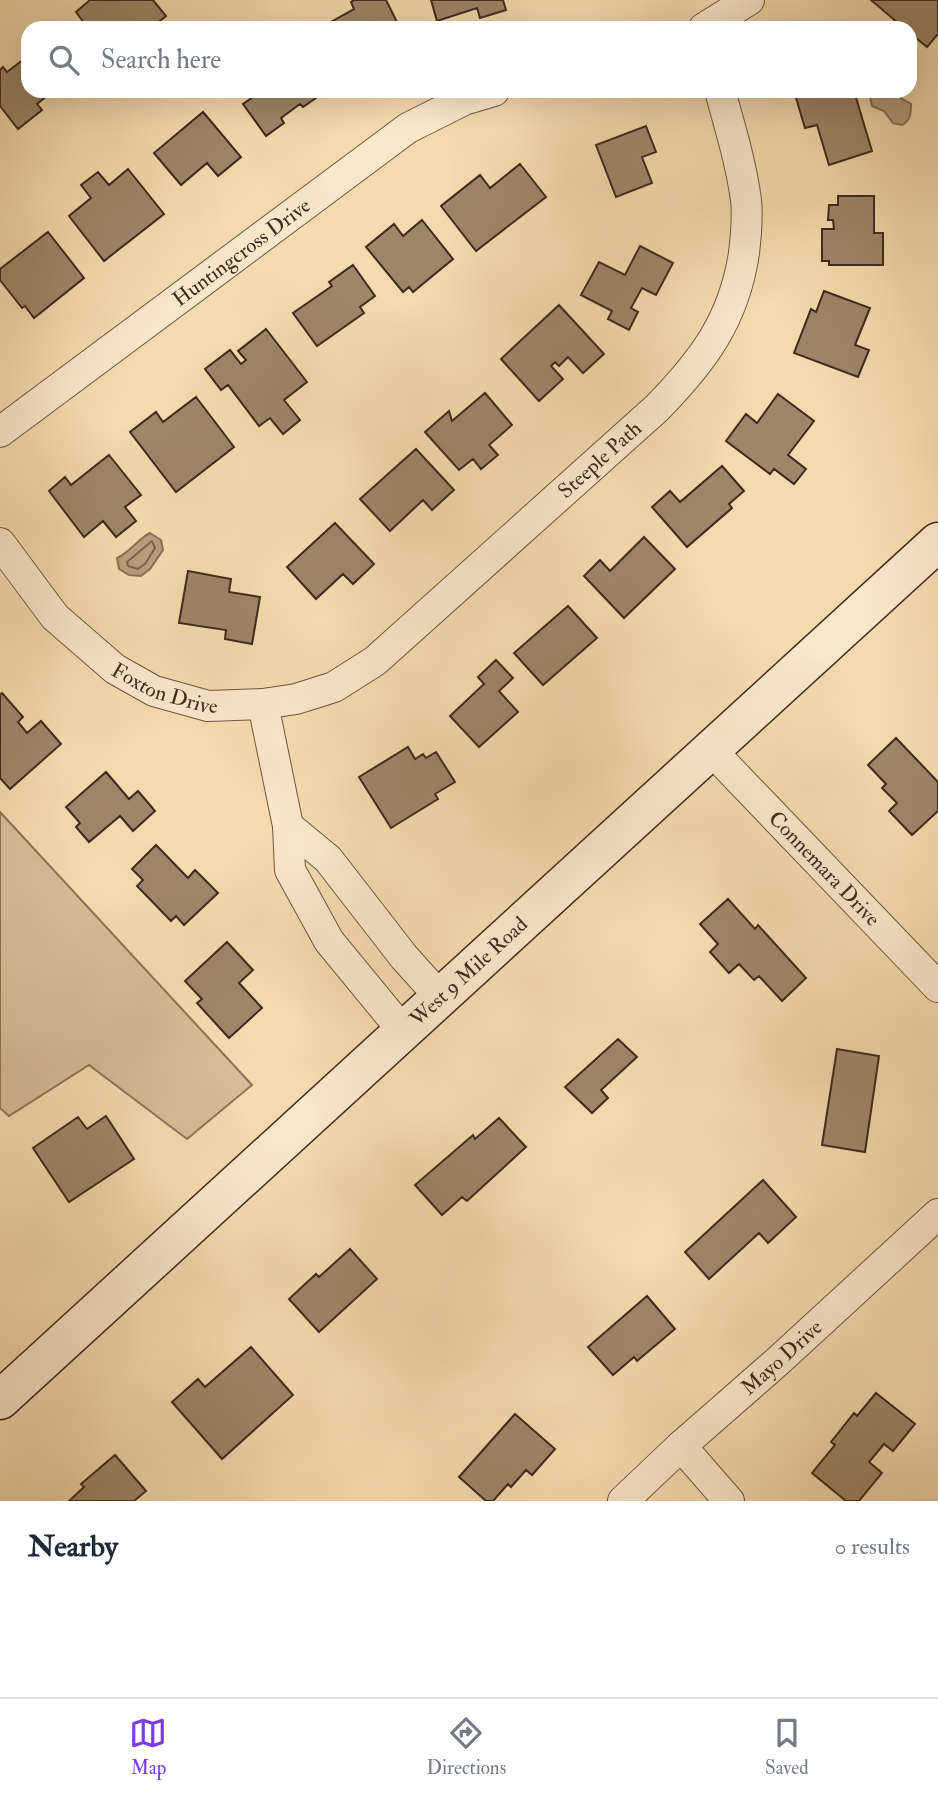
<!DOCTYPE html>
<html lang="en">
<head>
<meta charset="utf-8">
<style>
	:root { --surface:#fff; --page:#f6f6f7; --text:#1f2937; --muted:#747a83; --line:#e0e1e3; --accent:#7c3aed }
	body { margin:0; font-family:"IM FELL Double Pica",serif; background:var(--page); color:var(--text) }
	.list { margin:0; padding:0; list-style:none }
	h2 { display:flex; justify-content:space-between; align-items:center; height:91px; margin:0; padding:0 28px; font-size:30px }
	h2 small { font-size:23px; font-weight:400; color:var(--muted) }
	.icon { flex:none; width:38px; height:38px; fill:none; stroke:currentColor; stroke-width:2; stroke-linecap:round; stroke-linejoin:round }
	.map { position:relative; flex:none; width:938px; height:1501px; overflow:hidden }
	.search { position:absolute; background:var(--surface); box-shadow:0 7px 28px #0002; left:21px; right:21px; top:21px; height:77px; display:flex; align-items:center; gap:18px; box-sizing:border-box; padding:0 24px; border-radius:21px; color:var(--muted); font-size:26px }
	.sheet { height:196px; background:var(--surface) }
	nav { display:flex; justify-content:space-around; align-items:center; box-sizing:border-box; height:98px; border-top:2px solid var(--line); background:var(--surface); font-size:19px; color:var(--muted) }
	nav a { display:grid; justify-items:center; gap:4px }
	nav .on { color:var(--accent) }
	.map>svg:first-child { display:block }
</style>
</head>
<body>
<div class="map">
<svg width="938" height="1501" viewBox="0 0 938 1501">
	<rect width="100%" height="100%" fill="#f6daae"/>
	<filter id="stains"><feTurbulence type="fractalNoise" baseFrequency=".00286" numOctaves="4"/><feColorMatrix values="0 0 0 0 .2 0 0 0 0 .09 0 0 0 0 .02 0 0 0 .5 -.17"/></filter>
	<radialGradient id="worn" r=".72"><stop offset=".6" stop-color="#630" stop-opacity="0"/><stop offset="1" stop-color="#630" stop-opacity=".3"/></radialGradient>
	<path fill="#d7bc96" stroke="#8a735a" stroke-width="2" d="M0,812L252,1085L187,1139L89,1065L9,1116L0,1108Z"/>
	<path fill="#b79e7d" stroke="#877057" stroke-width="2" d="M873,91H899L901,98L911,104C911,114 910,121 902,125L893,123L884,111L872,106L870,97Z
		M150,533L161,540L163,550L150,569L141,576L129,575L119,569L117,558C130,552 138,539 150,533Z"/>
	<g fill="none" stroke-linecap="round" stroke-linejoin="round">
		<path stroke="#7a644e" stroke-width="2" d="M152,541L155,548L145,564L138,569L128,566L127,562Z"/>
	</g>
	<path fill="#9e8669" stroke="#3e2a1f" stroke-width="2" d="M90,0H153L166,16L151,28H88L76,12Z
		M354,0H386L400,28H320L354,9L351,2Z
		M431,0H503L506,10L480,18L477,8L437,21Z
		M871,0H938V34L927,47L910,33V28H904Z
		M28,56V91H53L37,104L42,110L18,129L0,106V70L3,67L7,72Z
		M257,91H326L303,107L300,104L281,118L284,123L266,136L243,104L259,93Z
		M794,91H854L872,151L829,165L817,125L805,128Z
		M203,112L241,157L218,176L207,163L181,185L154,153Z
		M646,126L656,152L642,157L652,183L616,197L596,145Z
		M520,164L546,197L476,251L441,206L480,175L490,188Z
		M128,169L164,214L104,261L69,216L91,198L81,185L98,172L109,185Z
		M838,196H874V233H883V265H829V261H822V229H834L833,220H828L829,205H838Z
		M422,220L453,259L413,292L409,287L403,292L366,247L394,224L403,236Z
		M48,232L84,278L34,318L25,306L22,308L0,280V269Z
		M640,246L673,263L656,295L642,288L631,308L638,312L629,330L608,319L612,311L581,295L599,262L625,275Z
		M353,265L375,296L360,307L364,313L317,346L293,313L332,286L329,282Z
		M824,291L870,308L855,345L869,350L858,377L794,353L811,309L816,312Z
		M559,305L604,354L583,373L568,357L559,366L555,362L551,366L563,379L539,401L501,359Z
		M266,329L307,382L284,400L300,420L283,434L270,418L259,426L228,385L221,390L205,369L230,350L241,364L246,360L238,351Z
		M485,393L512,425L489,445L498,455L481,469L473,459L459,470L425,432L449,411L452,421Z
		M778,394L814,421L788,455L806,469L794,484L774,469L770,474L726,441L746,414L757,423Z
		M196,397L234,447L176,492L130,432L156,412L163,422Z
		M416,449L454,490L432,510L423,500L390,531L360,499Z
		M109,455L141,495L125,507L136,521L116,537L103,521L84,537L49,491L65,477L71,485Z
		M722,466L744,491L729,504L732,508L687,547L652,507L670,491L680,502Z
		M335,523L374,564L353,584L343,574L316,599L287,567Z
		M644,537L675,569L624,618L584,576L600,560L610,571Z
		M188,571L231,579L229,592L260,597L252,644L225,639L226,630L179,623Z
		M568,606L597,638L543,685L514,653Z
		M496,660L513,678L499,691L518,712L479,747L450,716L484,684L478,677Z
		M2,693L23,717L18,722L27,733L41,721L61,744L10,789L0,778V695Z
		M896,738L938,782V811L912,835L889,811L897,803L882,788L886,784L868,765Z
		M408,747L415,759L423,754L426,758L436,752L455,782L435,794L438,799L391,828L359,777Z
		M106,772L129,799L138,791L155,811L133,831L120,816L89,842L76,827L80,823L66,807Z
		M156,845L188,878L195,870L218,893L184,925L176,916L171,921L137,886L143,880L132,869Z
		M728,899L755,929L758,925L806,978L782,1001L759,976L754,980L739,964L729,973L710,952L718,944L700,924Z
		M227,942L253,970L239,983L262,1008L229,1038L197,1003L202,999L185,981Z
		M618,1039L637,1057L601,1090L608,1098L592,1113L565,1087Z
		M837,1049L879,1056L865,1152L822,1145Z
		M106,1116L134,1159L69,1202L33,1148L78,1117L87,1129Z
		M499,1118L526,1147L467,1201L462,1197L442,1215L415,1185L473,1135L475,1139Z
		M763,1180L796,1217L768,1243L759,1233L709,1279L685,1252Z
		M350,1249L377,1279L319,1332L289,1299L316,1274L319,1277Z
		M647,1296L675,1329L637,1361L634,1357L613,1375L588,1347Z
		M251,1347L293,1395L222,1459L172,1402L198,1379L205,1387Z
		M876,1393L915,1424L893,1451L884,1444L869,1462L882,1473L859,1501H846L812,1473L835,1445L831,1442L854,1413L857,1416Z
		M515,1414L555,1449L532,1475L526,1470L511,1487L508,1484L493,1501H486L459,1477Z
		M115,1455L146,1491L134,1501H69L84,1487L81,1484Z"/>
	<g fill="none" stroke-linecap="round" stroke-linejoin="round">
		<g stroke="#6c5643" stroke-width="32">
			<g id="street">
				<path d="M704,28L749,0"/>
				<path id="s1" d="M0,432L408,128L464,100L494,91"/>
				<path id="s2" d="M0,543L55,617L115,669L154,691L208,706L263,704L296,699L334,687L375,661L657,408C703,361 734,320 744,253C746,236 748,218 746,200C741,163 730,127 720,91"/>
				<path d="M263,704L288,826L290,870L329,941L403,1031"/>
				<path id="s3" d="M711,750L938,987"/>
				<path d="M288,826L328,859L404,957L440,997"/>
				<path d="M681,1446L729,1501"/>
				<path id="s4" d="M623,1501L681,1446L777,1362L938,1214"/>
			</g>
		</g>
		<g stroke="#3e2a1f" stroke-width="41">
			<g id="secondary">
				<path id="s5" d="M0,1400L938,542"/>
			</g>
		</g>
		<use href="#street" stroke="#f9e7ca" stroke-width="30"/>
		<use href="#secondary" stroke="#f9e7ca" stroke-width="38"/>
	</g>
	<g text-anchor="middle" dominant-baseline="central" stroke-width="6" stroke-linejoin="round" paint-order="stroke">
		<g font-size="21" fill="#3e2a1f" stroke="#f9e7ca">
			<text stroke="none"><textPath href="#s1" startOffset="301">Huntingcross Drive</textPath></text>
			<text stroke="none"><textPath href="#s2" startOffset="751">Steeple Path</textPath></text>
			<text stroke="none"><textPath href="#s2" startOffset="226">Foxton Drive</textPath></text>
			<text stroke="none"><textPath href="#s3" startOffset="164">Connemara Drive</textPath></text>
			<text stroke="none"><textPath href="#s5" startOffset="635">West 9 Mile Road</textPath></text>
			<text stroke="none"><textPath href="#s4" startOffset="214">Mayo Drive</textPath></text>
		</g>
	</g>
	<rect width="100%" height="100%" filter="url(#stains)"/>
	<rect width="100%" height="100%" fill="url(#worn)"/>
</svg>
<div class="search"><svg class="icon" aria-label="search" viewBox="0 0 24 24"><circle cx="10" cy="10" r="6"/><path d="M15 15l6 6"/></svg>Search here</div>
</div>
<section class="sheet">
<h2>Nearby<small>0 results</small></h2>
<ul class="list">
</ul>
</section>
<nav>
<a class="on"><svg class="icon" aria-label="map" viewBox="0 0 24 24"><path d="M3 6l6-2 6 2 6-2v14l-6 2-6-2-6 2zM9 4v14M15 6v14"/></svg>Map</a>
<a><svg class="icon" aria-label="directions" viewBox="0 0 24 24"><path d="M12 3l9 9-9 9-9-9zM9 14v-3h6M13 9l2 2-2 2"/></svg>Directions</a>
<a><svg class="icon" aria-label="saved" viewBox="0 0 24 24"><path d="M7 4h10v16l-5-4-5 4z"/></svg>Saved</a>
</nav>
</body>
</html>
